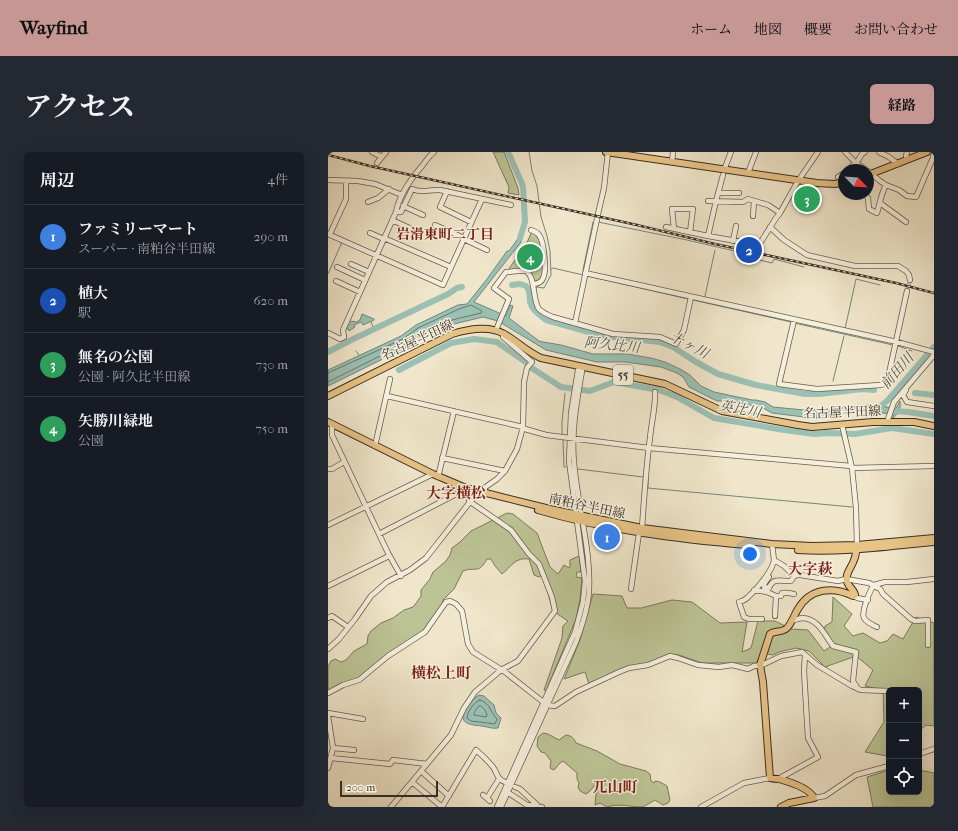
<!DOCTYPE html>
<html lang="ja">
<head>
<meta charset="utf-8">
<style>
	:root { --surface:#171b24; --page:#242831; --text:#f1f3f6; --muted:#9ea1a6; --line:#363941; --accent:#c59692 }
	body { margin:0; font-family:"IM FELL French Canon","Noto Serif JP",serif; background:var(--page); color:var(--text) }
	.controls { position:absolute; right:12px; bottom:12px; display:grid; overflow:hidden; border-radius:6px; box-shadow:0 4px 16px #0002 }
	.controls button { width:36px; height:36px; display:grid; place-items:center; padding:0; border:0; border-bottom:1px solid var(--line); background:var(--surface); color:var(--text); font:20px sans-serif }
	.compass { position:absolute; left:510px; top:12px; width:36px; height:36px; border-radius:50%; background:var(--surface); box-shadow:0 4px 16px #0002; rotate:115deg }
	.scale { position:absolute; left:12px; bottom:10px; width:98px; box-sizing:border-box; padding-left:4px; border:2px solid #3a2f25; border-top:0; font-size:11px; line-height:14px; white-space:nowrap; color:#3a2f25; -webkit-text-stroke:3px #f5efdd; paint-order:stroke }
	.you { position:absolute; left:422px; top:402px; width:14px; height:14px; margin:-10px; border:3px solid #fff; border-radius:50%; background:#1a73e8; box-shadow:0 0 0 6px #1a73e833 }
	.badge { display:grid; place-items:center; width:26px; height:26px; border-radius:50%; background:var(--accent); color:#fff; font-size:13px; font-weight:700 }
	.pin { position:absolute; translate:-50% -50%; border:2px solid #fff; box-shadow:0 1px 4px #0006 }
	.list { margin:0; padding:0; list-style:none }
	h2 { display:flex; justify-content:space-between; align-items:center; height:52px; margin:0; padding:0 16px; font-size:17px }
	h2 small { font-size:13px; font-weight:400; color:var(--muted) }
	.list li { display:grid; grid-template-columns:26px 1fr auto; gap:12px; align-items:center; box-sizing:border-box; height:64px; padding:0 16px; border-top:1px solid var(--line) }
	.list b { display:block; font-size:15px; white-space:nowrap }
	.list p { margin:0; font-size:13px; white-space:nowrap; color:var(--muted) }
	.list em { font-size:13px; font-style:normal; color:var(--muted) }
	.icon { flex:none; width:22px; height:22px; fill:none; stroke:currentColor; stroke-width:2; stroke-linecap:round; stroke-linejoin:round }
	.map { position:relative; flex:none; width:606px; height:655px; overflow:hidden; border-radius:6px }
	header { display:flex; align-items:center; gap:24px; box-sizing:border-box; height:56px; padding:0 20px; background:var(--accent); color:#111 }
	header strong { font-size:19px }
	nav { display:flex; gap:22px; margin-inline-start:auto; font-size:14px }
	.intro { display:flex; align-items:center; justify-content:space-between; box-sizing:border-box; height:96px; padding:0 24px }
	h1 { margin:0; font-size:28px }
	.button { padding:10px 18px; border-radius:6px; background:var(--accent); color:#111; font-size:14px; font-weight:700 }
	main { display:flex; gap:24px; padding:0 24px }
	aside { flex:1; background:var(--surface); border-radius:6px; box-shadow:0 4px 16px #0002 }
	.map>svg:first-child { display:block }
</style>
</head>
<body>
<header>
<strong>Wayfind</strong>
<nav><a>ホーム</a><a>地図</a><a>概要</a><a>お問い合わせ</a></nav>
</header>
<div class="intro"><h1>アクセス</h1><a class="button">経路</a></div>
<main>
<aside>
<h2>周辺<small>4件</small></h2>
<ul class="list">
<li><span class="badge" style="background:#3f7fe0">1</span><div><b>ファミリーマート</b><p>スーパー · 南粕谷半田線</p></div><em>290 m</em></li>
<li><span class="badge" style="background:#1a4fb4">2</span><div><b>植大</b><p>駅</p></div><em>620 m</em></li>
<li><span class="badge" style="background:#2e9e5b">3</span><div><b>無名の公園</b><p>公園 · 阿久比半田線</p></div><em>730 m</em></li>
<li><span class="badge" style="background:#2e9e5b">4</span><div><b>矢勝川緑地</b><p>公園</p></div><em>750 m</em></li>
</ul>
</aside>
<div class="map">
<svg width="606" height="655" viewBox="0 0 606 655">
	<rect width="100%" height="100%" fill="#f0e6cb"/>
	<filter id="stains"><feTurbulence type="fractalNoise" baseFrequency=".005" numOctaves="4"/><feColorMatrix values="0 0 0 0 .2 0 0 0 0 .09 0 0 0 0 .02 0 0 0 .5 -.17"/></filter>
	<radialGradient id="worn" r=".72"><stop offset=".6" stop-color="#630" stop-opacity="0"/><stop offset="1" stop-color="#630" stop-opacity=".3"/></radialGradient>
	<path fill="#bcc495" stroke="#7b7a5d" d="M165,0H176L190,36L191,43L180,41L181,35Z
		M479,34L488,36L492,45L485,51L483,55L467,48L474,35L478,37Z
		M204,79L212,86C213,98 221,125 207,130L200,119L180,118L198,93Z
		M179,361L185,362L209,381L222,415L230,422L236,413L241,416L242,414V408L251,404L253,420H249L248,425L254,426L252,447L248,467L218,539L216,538L234,486L235,474L240,469L225,459L215,423L211,425L206,423L201,407C187,405 184,414 174,422L167,414L163,407H159C150,423 148,414 135,419L126,437L115,448V451L95,479L27,528L0,540V515L3,509L7,507L13,510L18,508L26,499L39,492L40,484L43,479L53,471L65,466L76,458L85,455L89,450L93,444V438L102,427L105,420L118,409L122,403L124,396L132,390L143,379Z
		M265,442L294,444L299,456H313L344,448L364,450L392,471L419,470L414,500L423,496L430,469H447L463,477L480,478L496,499L505,493L496,480L497,474L504,470L505,445L524,462L516,474L525,484L535,481L552,491L559,489L565,482L575,487L588,465L606,471V574L598,573L591,579V538H561V603L559,604L537,600L556,570L555,538L537,534L545,518L528,504L497,515L481,499L468,496L451,500L445,503L434,501L428,511H374L351,503H343L318,512L298,515L261,532L257,520L236,527L252,488Z
		M215,581L220,582L231,588L238,583C244,584 246,586 248,591L269,599L292,612L318,619L322,622L323,629L326,631L327,629L332,630L339,634L342,648L340,651L335,653L327,648C323,650 319,653 315,655C303,655 290,651 279,655L272,651L267,653L268,642L272,635L271,632L269,631L261,640L258,642L252,639L250,635L251,631L249,627V621L235,609L232,611L226,618L222,616L223,609L217,601L213,600L209,594L210,585Z
		M561,618V640H591V618L606,621V655H545L539,625Z"/>
	<path fill="#9bc0b4" stroke="#74867b" d="M196,78L193,90L146,150L178,164L182,153L185,154L181,166L211,189L215,190L233,193L265,202H299L323,206L337,210L352,217L362,223L373,234L386,240L424,248H428L437,250L445,255L476,258L504,257L541,253L568,256L572,249C573,258 571,261 564,267L566,262L526,259L494,266H484L444,261L435,256L403,249H389L361,235L355,225L349,221L333,215L297,210H269L218,198L170,169L155,165L126,172L0,234V218L73,184L88,173L130,153L139,152L159,127L179,99H181Z
		M34,162L46,167V168L35,173L33,170L26,173L27,175L21,179L18,174L21,169L29,170L31,168H32Z
		M151,543L156,544L166,553L168,561L173,566L170,576C165,577 160,575 154,574C141,573 128,571 139,555C142,550 146,546 151,543Z"/>
	<g fill="none" stroke-linecap="round" stroke-linejoin="round">
		<path stroke="#6a786c" stroke-width="1" d="M0,221L75,187L90,176L131,157L143,153L154,159L153,161L124,168L0,230
			M152,548C162,551 162,560 169,567L167,572L143,569L139,566C139,560 146,550 152,548Z
			M151,554H153L157,558L159,563L158,565L146,563V561Z"/>
		<path stroke="#74867b" stroke-width="1" d="M201,0L204,19L209,34L213,65L219,84L222,99L223,123L216,136L208,135
			M270,70L359,88L411,100L410,103L444,111L446,107L476,115
			M223,117L225,116L255,123
			M255,118L265,70
			M0,122L14,90
			M260,124L360,147
			M377,144L387,98
			M365,148L463,170
			M43,170L46,177
			M466,171L565,193
			M517,177L528,127L552,133
			M570,194L584,199
			M28,199L31,203
			M505,229L516,184
			M234,282V270L237,241
			M235,288L236,315H238
			M250,317L315,325
			M320,326V336L448,348
			M449,348L524,355"/>
		<path stroke="#9bc0b4" stroke-width="6" d="M180,0L195,34L197,70L192,86
			M184,133L192,132L198,134C203,139 201,144 202,150C204,158 212,163 218,168L275,184L332,190L345,195L368,210L390,222L428,233L477,242H491L535,237L546,238
			M0,200L23,188L120,142L129,136L134,135
			M202,215L233,235L262,239L286,230L331,238L349,245L386,266L456,278L487,282L499,281L527,282L564,276L606,282
			M71,218L123,191L146,187L169,190L199,211
			M587,241L606,243
			M549,257L560,248L606,195
			M564,259L580,260L606,264"/>
		<path stroke="#ccc1aa" stroke-width="4.5" stroke-dasharray="4.5 2" stroke-linecap="butt" d="M579,139L582,128"/>
		<g stroke="#685d4e" stroke-width="6">
			<path id="minor" d="M44,0L54,5
				M517,0L528,11L538,18
				M551,0L561,5L570,12
				M579,0L578,4L579,8
				M344,10L345,0
				M49,11L58,0
				M396,18L403,0
				M519,18L529,10L534,2L537,0
				M540,19L552,29L558,33L571,38L579,44L588,45L605,6L606,0
				M420,21L428,0
				M510,25L516,21
				M0,28L30,29L47,32L74,43
				M119,39L112,55L143,70
				M390,41H411
				M537,42L540,46L541,57L549,61C552,51 553,42 558,33
				M380,49L415,50L420,47L440,53L452,61
				M388,49L395,23
				M40,50L50,46L61,37
				M552,51L578,70
				M75,54L95,63
				M68,60H73L84,37C96,42 100,37 112,38L183,53
				M270,62L276,36L280,0
				M425,64L426,49
				M64,68L88,79
				M107,73L136,86
				M338,75L380,84L431,93L448,66L452,61L470,29L490,0
				M442,75L456,88L479,103L527,114H570L578,119L581,123L582,128
				M346,77L344,57H365L362,80
				M203,78C206,79 209,80 211,83C216,89 219,119 215,126C214,130 209,132 205,132
				M42,81L56,87
				M0,82L115,133L154,47
				M2,82L18,47V29
				M380,84L388,49
				M56,86L123,115
				M136,87L159,98
				M405,89L408,74
				M23,112L41,120
				M9,115L37,128
				M257,121L569,190L606,200
				M8,129L32,140
				M466,168L451,232L489,237L553,233L556,232L560,226L579,139
				M247,171L269,67
				M168,178L181,147L166,136L178,120C183,120 191,118 197,119C208,123 204,148 211,157C215,161 220,163 225,165L285,182L332,185L348,192L356,178L363,145
				M0,181L12,187L16,185L15,178L68,60C71,44 83,26 94,14C98,9 101,4 106,0
				M578,238L575,243L579,250L606,254
				M59,244L195,275L197,277L218,283L321,296L523,314
				M559,270L566,250L606,203
				M4,271V283L60,401L73,424
				M514,273L524,316L528,356L529,393
				M47,294L62,227
				M114,306L177,319
				M524,316L606,314
				M0,317H4L16,310
				M110,325L126,259
				M0,373L105,322
				M314,376C316,346 318,316 322,286C323,273 328,252 327,240
				M51,382L138,337
				M444,392L446,408L456,414L461,419L466,422L510,429L518,427L541,431L552,437L555,442L583,467L587,469L600,468V493
				M441,425L436,432V435L441,436
				M0,434L61,404
				M303,437L311,381
				M426,438L439,440
				M526,443L529,446L540,448
				M448,444L439,440C445,425 448,429 463,429L466,424L470,423
				M447,464L448,444H453L454,441C460,440 461,441 466,442
				M0,466L4,464L20,475
				M434,467H421L416,465L411,450C414,449 419,447 421,444C429,437 445,418 446,408
				M463,469C467,468 471,466 475,466C491,467 497,484 505,494L528,500L525,529L530,537
				M549,475C545,473 539,471 536,466C533,460 542,438 546,433L557,430H579L606,427
				M0,497L11,487L27,467L43,444L59,430L82,418L98,406L149,341L169,327L177,319L189,297L195,275L196,230L199,216L204,210L175,185L176,181
				M0,541L15,533L31,528L60,504L97,480L118,450L122,449L128,452L134,459L140,492L145,500L177,520L219,553L227,554L248,540L291,520L301,516L320,513L342,504L350,506L370,513L391,515L404,513L420,517L426,514L434,513L453,504L474,500L489,513L524,534L533,538L560,539
				M0,561L35,567
				M0,564L5,596L0,616
				M5,596L26,598
				M591,602L606,597
				M3,606L62,612L65,608L99,612
				M93,619L121,644
				M451,627L452,626L490,605L480,586L476,519L477,503
				M84,630L114,655
				M187,635L192,637L209,653
				M179,640L199,653L214,655
				M155,643L162,649
				M159,646L171,627
				M486,646L497,644L528,623L561,614
				M63,655L123,583L136,556L147,540L173,518L190,509L227,459L224,445L211,412L201,402L183,378L141,349
				M114,655L148,598C154,603 160,609 165,615C170,622 168,626 177,630
				M169,655L247,480L255,450L257,429L241,309L243,261L250,218L253,215L254,219C249,248 243,280 246,310C249,353 266,407 260,449C257,464 253,477 248,490L173,655
				M373,655L416,631L442,626"/>
		</g>
		<g stroke="#3a2f25" stroke-width="8">
			<path id="major" d="M278,0L489,31L507,32L516,30
				M540,23L599,0
				M0,244L124,182C141,177 161,173 176,182C189,189 199,200 213,206L337,232L394,259L470,273L484,275L545,270H586L606,274
				M0,270L105,322L138,336L222,357L314,376L444,392L484,394L529,393L606,386
				M210,358C278,378 349,387 419,393
				M470,398C515,401 561,394 606,390
				M453,655L461,651L486,646C481,636 462,630 451,627C448,627 445,627 442,626L435,530L432,513L442,482C447,478 454,481 459,476C464,471 466,463 470,457C482,436 505,434 525,444L527,443C526,437 520,435 519,429C517,421 524,415 526,408C528,404 528,399 529,395"/>
		</g>
		<use href="#minor" stroke="#f5efdd" stroke-width="4.5"/>
		<use href="#major" stroke="#e8c386" stroke-width="6"/>
		<g stroke="#3a2f25" stroke-width="2.5">
			<path id="rail" d="M0,3L42,14L309,73L387,92L568,131L606,141"/>
		</g>
		<use href="#rail" stroke="#f5efdd" stroke-width="1" stroke-dasharray="3" stroke-linecap="butt"/>
	</g>
	<g text-anchor="middle" dominant-baseline="central" stroke-width="3" stroke-linejoin="round" paint-order="stroke">
		<rect fill="#f5efdd" stroke="#72695c" stroke-width="1" x="285" y="213" width="20" height="20" rx="3"/>
		<g font-size="12" font-weight="bold" fill="#3a2f25">
			<text x="295" y="223">55</text>
		</g>
		<g font-size="13" fill="#3a2f25" stroke="#f5efdd">
			<text transform="translate(89 188) rotate(-25)">名古屋半田線</text>
			<text transform="translate(514 260) rotate(-2)">名古屋半田線</text>
			<text transform="translate(259 354) rotate(12)">南粕谷半田線</text>
		</g>
		<g font-size="14" font-weight="bold" fill="#7a1f14" stroke="#f5efdd">
			<text x="117" y="82">岩滑東町二丁目</text>
		</g>
		<g font-size="14" font-style="italic" fill="#525349" stroke="#f5efdd">
			<text transform="translate(284 193) rotate(6)">阿久比川</text>
			<text transform="translate(361 193) rotate(27)">十ヶ川</text>
			<text transform="translate(569 219) rotate(-49)">前田川</text>
			<text transform="translate(412 257) rotate(11)">英比川</text>
		</g>
		<g font-size="15" font-weight="bold" fill="#7a1f14" stroke="#f5efdd">
			<text x="128" y="341">大字横松</text>
			<text x="482" y="417">大字萩</text>
			<text x="113" y="521">横松上町</text>
			<text x="287" y="635">兀山町</text>
		</g>
	</g>
	<rect width="100%" height="100%" filter="url(#stains)"/>
	<rect width="100%" height="100%" fill="url(#worn)"/>
</svg>
<div class="controls">
<button>+</button>
<button>−</button>
<button><svg class="icon" aria-label="locate" viewBox="0 0 24 24"><circle cx="12" cy="12" r="6"/><path d="M12 2v4M12 18v4M2 12h4M18 12h4"/></svg></button>
</div>
<svg class="compass" viewBox="-18 -18 36 36"><path d="M0-13l5 13h-10z" fill="#e53935"/><path d="M0 13l5-13h-10z" fill="#9ea1a6"/></svg>
<div class="scale">200 m</div>
<div class="you"></div>
<div class="pin badge" style="left:279px;top:385px;background:#3f7fe0">1</div>
<div class="pin badge" style="left:421px;top:98px;background:#1a4fb4">2</div>
<div class="pin badge" style="left:479px;top:47px;background:#2e9e5b">3</div>
<div class="pin badge" style="left:202px;top:105px;background:#2e9e5b">4</div>
</div>
</main>
</body>
</html>
